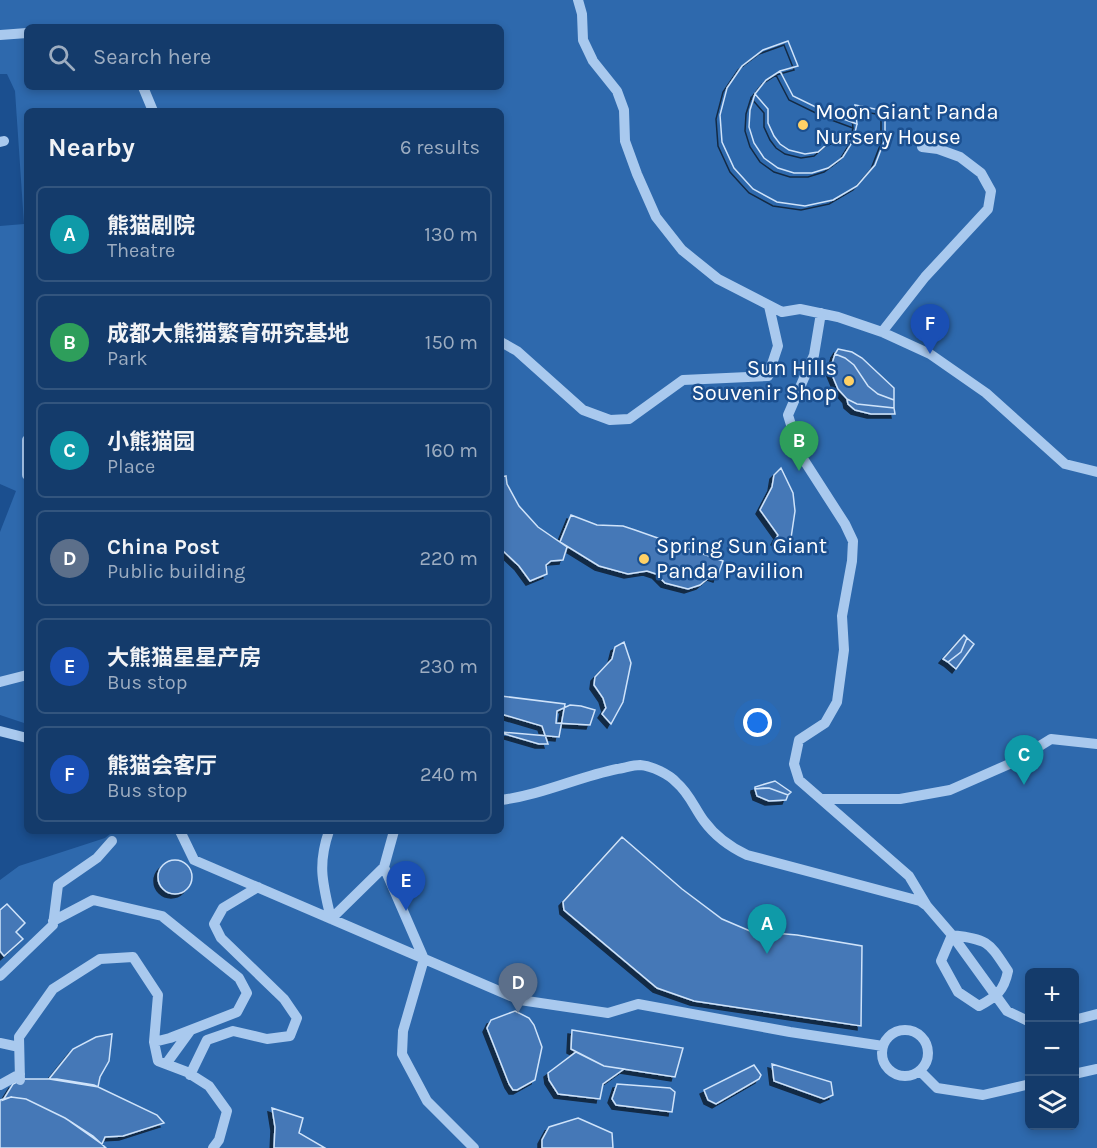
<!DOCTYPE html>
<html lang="en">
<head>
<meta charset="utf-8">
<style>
	:root { --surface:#143b6b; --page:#214673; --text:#f1f3f6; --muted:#9dadc1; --line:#33557e; --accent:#e797bd }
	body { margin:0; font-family:Karla,"Noto Sans SC",sans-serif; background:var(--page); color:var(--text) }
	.controls { position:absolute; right:18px; bottom:18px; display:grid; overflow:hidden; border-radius:9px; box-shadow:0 3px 9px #0003 }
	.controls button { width:54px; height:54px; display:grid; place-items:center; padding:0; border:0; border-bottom:2px solid var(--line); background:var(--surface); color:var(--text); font:30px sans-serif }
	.you { position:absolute; left:758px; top:723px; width:21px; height:21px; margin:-15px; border:4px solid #fff; border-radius:50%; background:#1a73e8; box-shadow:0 0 0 9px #1a73e833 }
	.badge { display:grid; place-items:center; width:39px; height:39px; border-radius:50%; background:var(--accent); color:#fff; font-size:20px; font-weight:700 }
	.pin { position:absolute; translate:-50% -50px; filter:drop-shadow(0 2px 3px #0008) }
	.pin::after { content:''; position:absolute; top:32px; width:21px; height:18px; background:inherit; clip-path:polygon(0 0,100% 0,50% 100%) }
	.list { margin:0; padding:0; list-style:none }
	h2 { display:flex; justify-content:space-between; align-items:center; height:78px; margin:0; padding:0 24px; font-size:26px }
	h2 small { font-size:20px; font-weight:400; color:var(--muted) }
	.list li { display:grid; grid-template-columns:39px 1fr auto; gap:18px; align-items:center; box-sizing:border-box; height:96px; margin:0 12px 12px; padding:0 12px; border:2px solid var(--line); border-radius:9px }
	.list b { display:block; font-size:22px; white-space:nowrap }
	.list p { margin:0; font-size:20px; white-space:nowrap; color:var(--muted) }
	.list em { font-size:20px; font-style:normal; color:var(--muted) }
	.icon { flex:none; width:33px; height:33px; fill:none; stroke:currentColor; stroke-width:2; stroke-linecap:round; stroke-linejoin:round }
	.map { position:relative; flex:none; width:1097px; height:1148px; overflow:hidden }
	.search { position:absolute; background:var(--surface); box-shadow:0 3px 9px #0003; left:24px; top:24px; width:480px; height:66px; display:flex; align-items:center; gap:15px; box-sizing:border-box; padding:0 21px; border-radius:9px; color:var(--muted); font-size:22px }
	.panel { position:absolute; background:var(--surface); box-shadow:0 3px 9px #0003; left:24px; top:108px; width:480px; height:726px; border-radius:9px }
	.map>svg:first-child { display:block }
</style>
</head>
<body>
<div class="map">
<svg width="1097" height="1148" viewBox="0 0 1097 1148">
	<defs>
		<filter id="shadow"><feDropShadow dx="-4" dy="4" stdDeviation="0" flood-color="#0009"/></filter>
	</defs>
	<rect width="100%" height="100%" fill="#1b4f8f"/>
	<path fill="#2e69ad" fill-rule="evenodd" d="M0,0H1097V1148H0V880L19,866L105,838L114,831H501V111H27V724L0,715V532L16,491L0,484V226L24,224L15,91L7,74H0ZM27,27H501V87H27ZM1030,972H1074V1126H1030Z"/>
	<path fill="#4478b7" stroke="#cfe3fa" stroke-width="1.5" fill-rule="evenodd" filter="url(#shadow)" d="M788,41L798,66L780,71L793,96L830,114L857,124L855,105L885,111V139L875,165L857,186L833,200L805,206L777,202L753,189L734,168L722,142L720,115L727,88L742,66L763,50ZM755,94L768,109V123L774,136L780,144L789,150L805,154L818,152L832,140L853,141L843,157L828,168L812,173H794L778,168L764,158L754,143L749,127L750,110Z
		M788,41L798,66L780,71L766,80L755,94L750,110L749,127L754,143L764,158L778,168L794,173H812L828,168L843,157L853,141L857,124L855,105L885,111V139L875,165L857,186L833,200L805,206L777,202L753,189L734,168L722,142L720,115L727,88L742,66L763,50Z
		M780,71L793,96L830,114L857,124L853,141L832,140L818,152L805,154L789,150L780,144L774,136L768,123V109L755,94L766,80Z
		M838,349L852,352L862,358L894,388V400L878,394L868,386L854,365L845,358L835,354Z
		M835,354L845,358L854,365L868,386L878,394L894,400V408L857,404L847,399L838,389L830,370Z
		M847,399L857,404L894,408L895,414H871L855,410L848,404Z
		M781,468L793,493L795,511L791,538L786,546L775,541L778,535L760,510L772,487L774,475Z
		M506,476L507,484L519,506L538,527L567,547L563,560L551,561L546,565L547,574L530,581L519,566L501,549V477Z
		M571,515L597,525L623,526L635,530L723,561L717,578L711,576L700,585L688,589L665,583L656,574L647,571L628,574L599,566L560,542Z
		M964,635L967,638L961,652L948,662L943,659Z
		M967,638L974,644L956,669L948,662L961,652Z
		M624,642L631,663L623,702L611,724L602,714L606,708L603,698L594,685L595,677L612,659L615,647Z
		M501,696L565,704L559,737L501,732Z
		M570,705L581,706L595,710L590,725L556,723L557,711Z
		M501,714L542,726L548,744H539L501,733Z
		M775,781L791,792L788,795L769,788L755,789V787Z
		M763,788H769L788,795L786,800L769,801L757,796L755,789Z
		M622,837L682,889L722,919L750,931L797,935L862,946L861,1026L694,1001L657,988L564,910L563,902Z
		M158 877a17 17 0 1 1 34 0a17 17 0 1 1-34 0Z
		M7,904L25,923L16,932L23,939L4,956L0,951V910Z
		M515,1011L529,1018L534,1025L542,1047L535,1080L517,1090H513L509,1084L487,1028L491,1020Z
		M572,1030L683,1048L675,1077L604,1066L571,1049Z
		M112,1034L109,1061L100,1077L98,1087L49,1079L73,1049L96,1037Z
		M576,1052L604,1066L624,1069L603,1084L600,1099L558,1094L549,1080L548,1073Z
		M772,1064L831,1082L833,1095L824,1099L774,1081Z
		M754,1065L761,1075L759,1079L716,1104L708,1100L704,1090Z
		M23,1079H57L94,1085L157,1115L164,1123L123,1136L105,1137L102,1144L65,1118L26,1099L11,1097L3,1100L13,1084Z
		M617,1084L670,1088L675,1092L672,1112L616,1105L612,1099Z
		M11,1097L26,1099L65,1118L93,1136L106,1148H0V1100Z
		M272,1108L303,1118L299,1133L325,1148H274L275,1127Z
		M578,1118L612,1133L613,1148H542V1140L549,1127Z"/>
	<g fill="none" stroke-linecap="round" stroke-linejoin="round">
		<path stroke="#a9c9ee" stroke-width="10" d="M578,0L582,14L583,40L593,61L617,91L624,110L625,141L637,174L656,217L682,250L718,279L782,312L800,309L838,317L882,332L930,354L986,393L1065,464L1097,472
			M0,35L27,33
			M143,87L153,111
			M0,142L4,141
			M821,313L814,355L788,415L800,454L845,524L853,541L852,561L842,616L844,650L837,702L825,723L799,740L794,764L799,780L909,876L927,906
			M882,332L925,277L988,209L991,191L981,173L960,157L938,149L922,147
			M501,342L517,351L583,410L610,420L629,419L683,380L768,376L778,346L769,306
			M27,440V475
			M0,682L27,675
			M0,731L27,738
			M821,799H900L950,790L1014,762L1051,739L1097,744
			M501,800C541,795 578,777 617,769C624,768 633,765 640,765C652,766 669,774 677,783C689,793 695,809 704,821C715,836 730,847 747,855L920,901L927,906L952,935L1007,1011L1030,1022
			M180,831L194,860L520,1000L608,1013L638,1004L790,1032L883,1046
			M329,831C317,866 323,884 331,919
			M394,831L384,867L424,959L403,1031L402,1054L427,1101L474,1148
			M331,919L384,867
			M53,921L93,900L162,916L239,978L247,993L237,1012L170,1038L154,1042
			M952,935C989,940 988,941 1008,971C1004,991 996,997 979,1006L958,992L941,961Z
			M0,976L53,925L58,885L97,858L112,841
			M1074,1020L1097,1014
			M882 1053a23 23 0 1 1 46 0a23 23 0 1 1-46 0Z
			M0,1043L19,1047
			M166,1064L190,1031
			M920,1071L937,1088L983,1095L1030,1084
			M1074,1074L1097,1069
			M190,1075L207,1040L233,1031L267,1039L290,1036L297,1018L284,999L221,938L214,924L223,908L258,887
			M20,1080L19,1037L53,989L100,959L133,957L158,995L154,1042L158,1061L187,1072L209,1086L227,1111L219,1140L213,1148
			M0,1085L20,1074"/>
	</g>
	<g fill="#ffd166" stroke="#1b4f8f" stroke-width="2">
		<circle cx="803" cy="125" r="6"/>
		<circle cx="849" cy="381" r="6"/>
		<circle cx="644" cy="559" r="6"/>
	</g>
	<g text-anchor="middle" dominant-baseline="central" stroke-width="5" stroke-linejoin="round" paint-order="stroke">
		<g font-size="22" fill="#fff" stroke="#1b4f8f" text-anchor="start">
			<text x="815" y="112">Moon Giant Panda<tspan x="815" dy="25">Nursery House</tspan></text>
			<text x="837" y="368" text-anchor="end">Sun Hills<tspan x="837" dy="25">Souvenir Shop</tspan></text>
			<text x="656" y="546">Spring Sun Giant<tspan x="656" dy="25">Panda Pavilion</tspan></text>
		</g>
	</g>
</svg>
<div class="controls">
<button>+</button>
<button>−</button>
<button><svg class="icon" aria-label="layers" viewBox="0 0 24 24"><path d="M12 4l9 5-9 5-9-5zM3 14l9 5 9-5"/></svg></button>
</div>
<div class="you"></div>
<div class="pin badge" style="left:767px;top:954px;background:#0f9aa8">A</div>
<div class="pin badge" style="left:799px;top:471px;background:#2e9e5b">B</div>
<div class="pin badge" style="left:1024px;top:785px;background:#0f9aa8">C</div>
<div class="pin badge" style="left:518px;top:1013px;background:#5c6f8a">D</div>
<div class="pin badge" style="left:406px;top:911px;background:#1a4fb4">E</div>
<div class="pin badge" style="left:930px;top:354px;background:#1a4fb4">F</div>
<div class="search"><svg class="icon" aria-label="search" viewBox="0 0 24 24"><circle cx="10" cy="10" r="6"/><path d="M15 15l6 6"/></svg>Search here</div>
<section class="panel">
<h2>Nearby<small>6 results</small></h2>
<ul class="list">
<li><span class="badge" style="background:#0f9aa8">A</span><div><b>熊猫剧院</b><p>Theatre</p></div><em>130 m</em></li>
<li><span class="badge" style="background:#2e9e5b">B</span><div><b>成都大熊猫繁育研究基地</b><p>Park</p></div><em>150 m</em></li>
<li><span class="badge" style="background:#0f9aa8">C</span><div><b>小熊猫园</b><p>Place</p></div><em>160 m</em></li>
<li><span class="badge" style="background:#5c6f8a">D</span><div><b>China Post</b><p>Public building</p></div><em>220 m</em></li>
<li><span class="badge" style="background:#1a4fb4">E</span><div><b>大熊猫星星产房</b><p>Bus stop</p></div><em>230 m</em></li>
<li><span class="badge" style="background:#1a4fb4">F</span><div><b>熊猫会客厅</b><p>Bus stop</p></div><em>240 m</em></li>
</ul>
</section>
</div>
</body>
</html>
